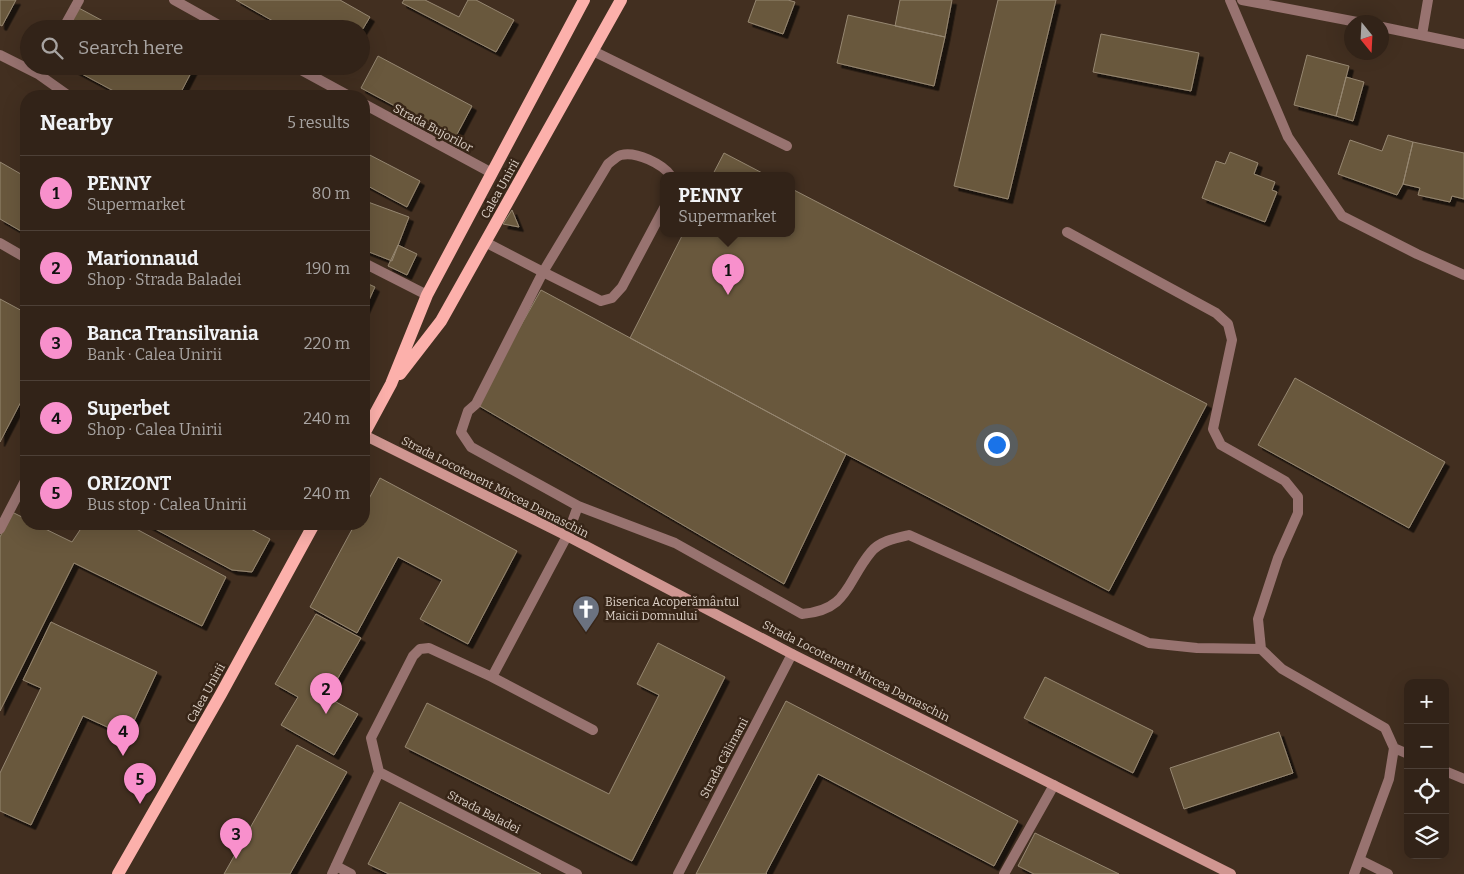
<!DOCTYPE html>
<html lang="en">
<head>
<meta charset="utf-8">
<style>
	:root { --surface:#322318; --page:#3d2f25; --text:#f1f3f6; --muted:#a8a4a2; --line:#4d4037; --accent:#f890cc }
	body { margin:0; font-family:Bitter,serif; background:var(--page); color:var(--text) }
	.controls { position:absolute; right:15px; bottom:15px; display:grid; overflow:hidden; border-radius:10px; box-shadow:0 5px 20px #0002 }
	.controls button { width:45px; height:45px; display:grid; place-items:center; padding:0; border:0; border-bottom:1px solid var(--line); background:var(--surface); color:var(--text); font:25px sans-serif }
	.compass { position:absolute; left:1344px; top:15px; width:45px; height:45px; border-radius:50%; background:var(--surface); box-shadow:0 5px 20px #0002; rotate:162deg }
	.you { position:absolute; left:996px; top:444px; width:18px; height:18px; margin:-12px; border:4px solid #fff; border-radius:50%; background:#1a73e8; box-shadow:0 0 0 8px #1a73e833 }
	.badge { display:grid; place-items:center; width:32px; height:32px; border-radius:50%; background:var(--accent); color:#111; font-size:16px; font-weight:700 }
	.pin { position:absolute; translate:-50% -41px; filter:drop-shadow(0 1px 2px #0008) }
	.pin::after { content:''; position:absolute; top:26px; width:18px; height:15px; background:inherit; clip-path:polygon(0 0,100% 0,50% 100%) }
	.popup { position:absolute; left:660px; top:172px; width:135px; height:65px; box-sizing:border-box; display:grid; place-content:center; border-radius:10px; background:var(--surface); filter:drop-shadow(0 1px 4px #0005); font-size:16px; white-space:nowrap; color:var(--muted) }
	.popup b { font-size:19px; color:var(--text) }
	.popup::after { content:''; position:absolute; left:50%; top:100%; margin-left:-10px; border:10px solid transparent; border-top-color:var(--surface) }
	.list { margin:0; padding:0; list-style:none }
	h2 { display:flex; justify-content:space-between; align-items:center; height:65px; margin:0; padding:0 20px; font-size:21px }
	h2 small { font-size:16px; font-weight:400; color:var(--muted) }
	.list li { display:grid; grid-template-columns:32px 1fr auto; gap:15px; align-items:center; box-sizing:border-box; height:75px; padding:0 20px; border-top:1px solid var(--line) }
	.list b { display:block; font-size:19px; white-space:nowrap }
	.list p { margin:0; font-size:16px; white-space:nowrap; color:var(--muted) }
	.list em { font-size:16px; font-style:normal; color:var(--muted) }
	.icon { flex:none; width:28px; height:28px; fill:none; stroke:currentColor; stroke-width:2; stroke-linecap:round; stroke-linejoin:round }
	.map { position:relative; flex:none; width:1464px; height:874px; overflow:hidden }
	.search { position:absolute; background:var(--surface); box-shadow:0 5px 20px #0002; left:20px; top:20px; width:350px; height:55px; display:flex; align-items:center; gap:12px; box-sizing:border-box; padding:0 18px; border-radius:28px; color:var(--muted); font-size:19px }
	.panel { position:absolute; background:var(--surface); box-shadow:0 5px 20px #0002; left:20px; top:90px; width:350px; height:440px; border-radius:20px }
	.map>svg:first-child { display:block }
</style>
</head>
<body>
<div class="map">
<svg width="1464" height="874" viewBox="0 0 1464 874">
	<defs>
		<filter id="shadow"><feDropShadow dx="4.5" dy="4.5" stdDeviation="0" flood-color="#0009"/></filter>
	</defs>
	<rect width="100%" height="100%" fill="#422f20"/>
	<path fill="#69583e" stroke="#968771" filter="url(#shadow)" d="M0,0H16L2,26L0,25Z
		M236,0H340L370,17L361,32V29H287Z
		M404,0H425L459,17L468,0H476L514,20L496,52L402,3Z
		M756,0H788L795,2L783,34L748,22Z
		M900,0H952L945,37L895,26Z
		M998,0H1056L1008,199L954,186Z
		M75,6L118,29H63Z
		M848,15L945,37L934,86L837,63Z
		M1101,34L1199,53L1191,91L1093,72Z
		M1307,55L1349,66L1336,116L1294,105Z
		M378,56L472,106L455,138L361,88Z
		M67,66H188L193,69L179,96H123Z
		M1346,77L1364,82L1353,121L1336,116Z
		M1388,135L1413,142L1403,184L1397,195L1338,174L1350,140L1382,151Z
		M1413,142L1464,153V199L1452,196L1450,202L1418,195L1420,188L1403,184Z
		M364,152L420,181L407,207L364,184Z
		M1230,152L1258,163L1254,174L1275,182L1272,190L1277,192L1265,222L1202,198L1216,161L1225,164Z
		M724,153L768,176H712Z
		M0,162L26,177V234L0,219Z
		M792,189L1207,404L1109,591L846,454L630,338L683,234H792Z
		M368,202L409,217L392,261L364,250V213Z
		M512,210L519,227L503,224Z
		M398,245L417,254L407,275L388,266Z
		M364,282L375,287L364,311Z
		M541,290L846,454L784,584L476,404Z
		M0,299L26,313V392L0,442Z
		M1295,378L1445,462L1409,528L1258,445Z
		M380,478L517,551L468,644L420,619L442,580L398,557L357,633L310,607L355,524H364V508Z
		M12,512L26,519V524H35L72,542L84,524H127L226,577L202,626L74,563L0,711V537Z
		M146,524H251L249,528L270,539L252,572L232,570Z
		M316,614L361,638L327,697L358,714L334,755L281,725L298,697L275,684Z
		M51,622L157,672L127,736L83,716L31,825L0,811V773L41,688L23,680Z
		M658,643L725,677L632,861L405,747L427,703L609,794L659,695L637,684Z
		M1045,677L1153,731L1133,773L1024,718Z
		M786,701L1018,821L994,866L818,774L766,873L767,874H696Z
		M1279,732L1293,773L1184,809L1170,768Z
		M297,745L347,772L290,874H224Z
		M400,802L541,874H389L368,864Z
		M1035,833L1119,874H1034L1018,866Z"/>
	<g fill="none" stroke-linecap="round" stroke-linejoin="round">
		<path stroke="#987370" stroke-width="10" d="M1242,0L1357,22
			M1382,27L1464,44
			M63,29L79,0
			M1422,35L1428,0
			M593,51L787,146
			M0,55L38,74L69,96
			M664,208L622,287L612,298L601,301L543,272L608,164C612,161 617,156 621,155C636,151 663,164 671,176
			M1067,232L1216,313L1228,324L1232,340L1213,429L1221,445L1285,481L1298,497V513L1278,558L1258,619L1261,649L1282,669L1385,728L1394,748L1389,779L1354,874
			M485,242L543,272L476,404L468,411L461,432L471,447L578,506L567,536
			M578,506L675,543L802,614C849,610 846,582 871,552C880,541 896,538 909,535L1149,643L1197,648L1261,649
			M1394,748L1408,754
			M1445,771L1464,779
			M1360,860L1388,874
			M336,866L351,874
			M1004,874L1054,785"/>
		<path stroke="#987370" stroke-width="10" d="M174,0L226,29
			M1230,0L1288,137L1342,216L1417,254L1464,275
			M294,66L349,96
			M364,104L490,172
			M0,243L26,258
			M364,263L427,295
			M0,529L26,479
			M492,677L567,536
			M379,772L577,874
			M332,874L379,772L371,738L413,656L420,649L429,648L492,677L593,730
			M678,874L792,654"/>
		<path stroke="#d09691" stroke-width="10" d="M364,435L567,536L792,654L1231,874"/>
		<path stroke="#fcb0ab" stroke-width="12" d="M400,374L441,321L621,0
			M364,434L391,384L427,295L584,0
			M118,874L221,694L314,524"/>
	</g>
	<defs>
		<g id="church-pin" transform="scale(1.4375)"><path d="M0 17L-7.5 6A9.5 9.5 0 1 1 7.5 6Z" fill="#6b7280" stroke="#372517"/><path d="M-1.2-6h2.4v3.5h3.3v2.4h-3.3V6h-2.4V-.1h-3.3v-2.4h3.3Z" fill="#fff"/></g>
	</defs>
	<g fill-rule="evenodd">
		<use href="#church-pin" x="586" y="609"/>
	</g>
	<g text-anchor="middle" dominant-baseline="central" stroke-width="5" stroke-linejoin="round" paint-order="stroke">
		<g font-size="12" fill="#dbcfc5" stroke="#372517">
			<text transform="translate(433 128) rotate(28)">Strada Bujorilor</text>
			<text transform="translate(500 189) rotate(-61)">Calea Unirii</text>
			<text transform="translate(495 487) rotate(27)">Strada Locotenent Mircea Damaschin</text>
			<text transform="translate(856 671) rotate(27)">Strada Locotenent Mircea Damaschin</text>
			<text transform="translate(206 693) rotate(-61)">Calea Unirii</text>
			<text transform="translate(724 758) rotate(-62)">Strada Călimani</text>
			<text transform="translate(484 812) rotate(27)">Strada Baladei</text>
		</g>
		<g font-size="12" fill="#dbcfc5" stroke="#372517" text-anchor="start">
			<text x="605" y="602">Biserica Acoperământul<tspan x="605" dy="14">Maicii Domnului</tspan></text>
		</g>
	</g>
</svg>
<div class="controls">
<button>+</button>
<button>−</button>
<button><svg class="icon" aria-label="locate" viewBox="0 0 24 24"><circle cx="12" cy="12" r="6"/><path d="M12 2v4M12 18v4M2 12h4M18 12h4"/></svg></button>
<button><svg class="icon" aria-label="layers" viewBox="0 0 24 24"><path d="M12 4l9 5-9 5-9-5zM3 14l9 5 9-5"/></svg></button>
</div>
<svg class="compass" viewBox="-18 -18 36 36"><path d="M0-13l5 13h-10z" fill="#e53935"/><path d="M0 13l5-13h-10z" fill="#a8a4a2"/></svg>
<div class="you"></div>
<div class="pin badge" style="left:728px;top:295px">1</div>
<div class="popup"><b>PENNY</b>Supermarket</div>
<div class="pin badge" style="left:326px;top:714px">2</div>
<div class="pin badge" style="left:236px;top:859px">3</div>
<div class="pin badge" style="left:123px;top:756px">4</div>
<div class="pin badge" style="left:140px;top:804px">5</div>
<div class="search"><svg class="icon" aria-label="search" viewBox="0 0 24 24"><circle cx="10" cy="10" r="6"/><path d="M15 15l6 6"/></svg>Search here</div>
<section class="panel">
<h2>Nearby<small>5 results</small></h2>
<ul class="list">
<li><span class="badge">1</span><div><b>PENNY</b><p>Supermarket</p></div><em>80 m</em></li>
<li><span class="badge">2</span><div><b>Marionnaud</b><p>Shop · Strada Baladei</p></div><em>190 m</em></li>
<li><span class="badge">3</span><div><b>Banca Transilvania</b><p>Bank · Calea Unirii</p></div><em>220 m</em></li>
<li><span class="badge">4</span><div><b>Superbet</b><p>Shop · Calea Unirii</p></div><em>240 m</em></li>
<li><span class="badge">5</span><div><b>ORIZONT</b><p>Bus stop · Calea Unirii</p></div><em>240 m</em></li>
</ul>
</section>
</div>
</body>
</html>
